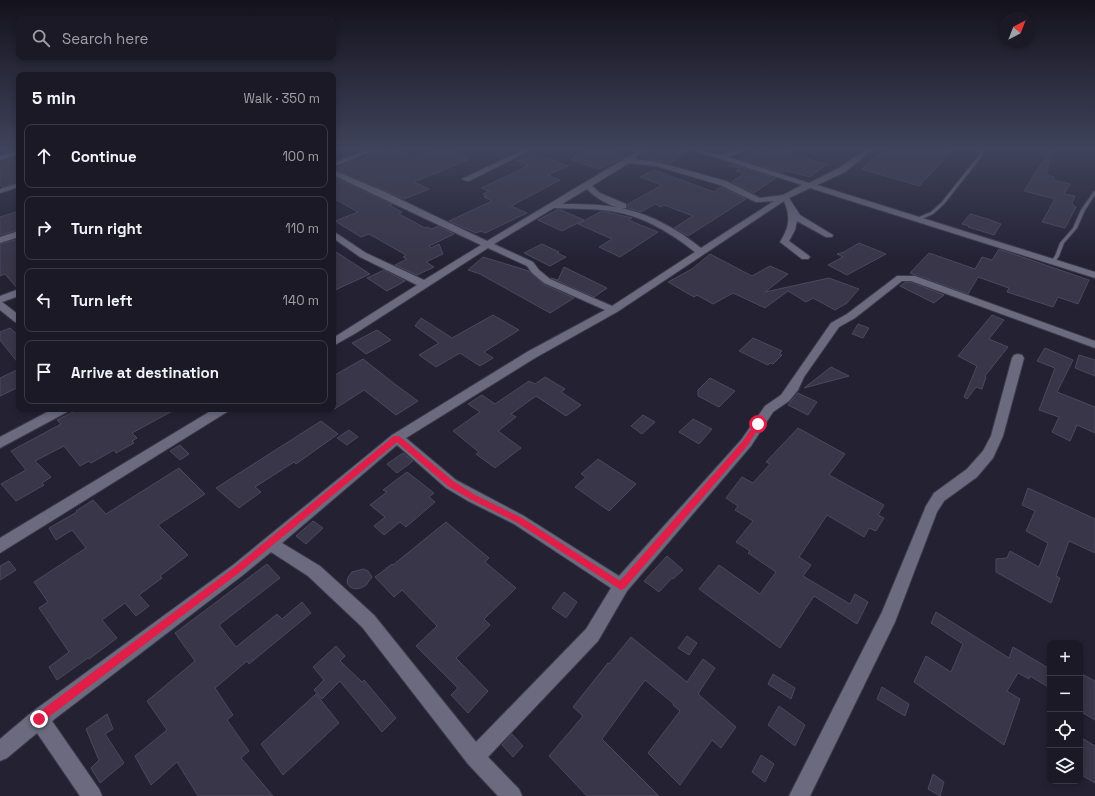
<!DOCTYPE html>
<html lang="en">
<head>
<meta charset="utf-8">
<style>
	:root { --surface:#1b1926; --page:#24222e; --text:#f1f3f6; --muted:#a0a0a7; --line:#393843 }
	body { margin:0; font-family:"Space Grotesk",sans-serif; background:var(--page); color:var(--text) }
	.controls { position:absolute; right:12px; bottom:12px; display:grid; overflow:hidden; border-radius:8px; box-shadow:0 2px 6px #0003 }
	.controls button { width:36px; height:36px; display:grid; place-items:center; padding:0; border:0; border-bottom:1px solid var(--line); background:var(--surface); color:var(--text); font:20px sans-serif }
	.compass { position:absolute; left:999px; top:12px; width:36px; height:36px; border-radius:50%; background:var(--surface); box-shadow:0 2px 6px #0003; rotate:42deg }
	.stop { position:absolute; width:12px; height:12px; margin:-9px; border:3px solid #e11d48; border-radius:50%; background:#fff }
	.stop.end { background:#e11d48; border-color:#fff; box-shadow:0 1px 4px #0008 }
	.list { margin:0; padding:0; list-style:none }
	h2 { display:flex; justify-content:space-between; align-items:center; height:52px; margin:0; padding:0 16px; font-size:17px }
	h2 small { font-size:13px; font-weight:400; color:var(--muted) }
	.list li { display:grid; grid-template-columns:26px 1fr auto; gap:12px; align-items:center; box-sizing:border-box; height:64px; margin:0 8px 8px; padding:0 8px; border:1px solid var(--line); border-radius:8px }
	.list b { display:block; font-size:15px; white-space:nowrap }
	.list em { font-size:13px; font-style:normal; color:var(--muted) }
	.icon { flex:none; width:22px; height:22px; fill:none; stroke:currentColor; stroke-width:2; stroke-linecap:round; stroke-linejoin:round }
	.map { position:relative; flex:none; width:1095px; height:796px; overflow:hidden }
	.search { position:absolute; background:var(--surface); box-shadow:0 2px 6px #0003; left:16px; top:16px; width:320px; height:44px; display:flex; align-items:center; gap:10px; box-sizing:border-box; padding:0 14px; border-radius:8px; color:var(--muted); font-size:15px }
	.panel { position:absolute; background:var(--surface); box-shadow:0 2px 6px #0003; left:16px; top:72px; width:320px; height:340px; border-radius:8px }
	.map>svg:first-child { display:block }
</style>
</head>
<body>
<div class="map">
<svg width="1095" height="796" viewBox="0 0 1095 796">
	<rect width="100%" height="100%" fill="#242133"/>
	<path fill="#393649" stroke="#4b495d" d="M380,150H398L415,157L435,150H449L470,159L414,182L429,189L404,199L334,169L369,156L366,155Z
		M590,150H608L626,156L599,169L570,159Z
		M647,150H688L670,164L640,157Z
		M752,150H793L788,153L827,164L810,177L787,171L783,173L738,159Z
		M884,150H953L919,186L862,169Z
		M1050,150H1052L1046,175L1054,177L1053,180L1070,184L1064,194L1075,196L1072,204L1076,207L1065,228L1042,222L1055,199L1024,191Z
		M534,153L568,166L548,175L560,180L511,206L527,213L485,233L481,231L476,233L449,221L492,201L484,197L487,196L483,194L489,191L481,188L525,168L523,167L528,165L516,160Z
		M11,158L19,164V182L2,187L0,185V161Z
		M731,164L776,178L754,193L731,182L744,174L736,171L739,168L728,166Z
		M654,170L714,192L721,187L746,199L688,236L674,228L693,216L664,205L661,207L655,204L641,212L628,208V204L662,185L640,177Z
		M333,177L392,204L389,205L402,212L399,214L425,228L427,227L432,229L438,226L454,234L429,246L431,248L439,244L443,254L426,262L434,267L417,275L395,265L407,259L403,257L406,255L369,234L361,237L335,221L358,212L333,198Z
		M557,210H561L584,220L562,231L538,220Z
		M19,211V230L0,235V217Z
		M602,211L632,218L628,220L658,232L620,257L599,247L612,239L578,224Z
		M970,214L988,219L1001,224L994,235L968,227L969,226L962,224Z
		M19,239V288H17L5,274L0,276V244Z
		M859,243L886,254L847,275L828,265L843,257L837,254L844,252Z
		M542,244L559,252L557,253L566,257L550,266L524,253Z
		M999,249L1089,280L1078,304L1058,297L1053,307L1007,292L1009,288L978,277L968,294L910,273L929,253L975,269L982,257L992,260Z
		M333,250L370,274L333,291Z
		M710,254L752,276L770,266L788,274L765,292L829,278L859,289L847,303L835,310L813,298L806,302L788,291L765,308L733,293L713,304L697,295L694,297L668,282L692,269Z
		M483,257L529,271L543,284L574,298L550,313L480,274L468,270Z
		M564,267L607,288L594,297L551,278L558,280Z
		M384,270L405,281L387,291L367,278Z
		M906,282H911L944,295L934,303L900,286Z
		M493,315L519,330L484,352L493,358L480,366L460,353L436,367L419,355L439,343L415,326L421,318L452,338Z
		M992,315L1004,320L989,339L1008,347L985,376L986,377L982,389L976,387L967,399L964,397L977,366L958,356Z
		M858,324L869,328L863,338L852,334Z
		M10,328L19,336V364L0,340V332Z
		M377,330L391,340L366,354L352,343Z
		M753,338L782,351L779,354L782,355L773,364L770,363L768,365L739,351Z
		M1045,348L1073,360L1057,392L1095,407V433L1077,425L1070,441L1052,432L1059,417L1039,410L1055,368L1037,361Z
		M1079,355L1095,360V376L1075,368Z
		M363,359L396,385L418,401L396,415L364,390L333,410V376Z
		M831,367L849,376L804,388Z
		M19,369V387L0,396V378Z
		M545,377L565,389L561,392L581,405L566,416L536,396L511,414L516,417L498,431L521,448L495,468L476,454L479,452L453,431L480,412L468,404L482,395L495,404L529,381L535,384Z
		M710,378L735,391L719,407L698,396V390Z
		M798,393L817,402L808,415L788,405Z
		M79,409H176L132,433L137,438L132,441L134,443L116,453L114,450L91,463L89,461L80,466L64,446L35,461L51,477L42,483L44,485L16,501L1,484L26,470L11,451L61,424L57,420Z
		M643,415L655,422L642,434L631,426Z
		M693,419L712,429L699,444L679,432Z
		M321,421L338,434L296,464L294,462L255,487L261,492L239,508L216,488Z
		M798,428L845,454L829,475L884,505L878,515L884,518L876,531L869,528L864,537L827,515L799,557L811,565L803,576L850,604L855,594L868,602L857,624L814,596L780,648L699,589L719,565L760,594L776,572L748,553L750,551L736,542L753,521L735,510L738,506L726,498L742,477L753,483L770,464L766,462Z
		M349,430L358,437L347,445L337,438Z
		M180,445L189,454L180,460L170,451Z
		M403,453L413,461L397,473L387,464Z
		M598,459L636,484L609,511L575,487L586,477L581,474Z
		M179,468L205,494L158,525L188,555L160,576L162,578L139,595L149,606L136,616L125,603L102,620L117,638L89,659L88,658L57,680L49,667L69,652L39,608L48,602L34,582L86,548L72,530L56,540L49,528L77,512L76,511L93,500L106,514Z
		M407,472L434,493L429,497L435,502L406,527L400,522L384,535L374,526L385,517L370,505L387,492L383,490Z
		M1028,488L1095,519V553L1069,541L1056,576L1060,578L1051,603L996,572V559L1007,558L1010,551L1039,567L1048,543L1026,531L1035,511L1022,505Z
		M313,521L323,528L306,544L296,536Z
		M446,522L489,558L485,562L516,588L484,619L490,625L456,658L488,691L468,713L451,695L458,688L416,646L437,626L402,590L394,597L375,577L392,564L393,565Z
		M667,556L683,570L673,579L672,578L659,592L644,581Z
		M9,561L16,570L0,580V566Z
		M267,564L280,578L219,625L236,647L277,614L282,619L302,602L311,613L249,664L247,661L215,688L233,715L227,720L249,751L241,758L273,796H198L177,762L151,785L135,756L167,730L147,701L195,661L175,633Z
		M363,569L368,571L372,577L366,585L361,588L355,589L350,587L347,583L348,577L352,572Z
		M564,592L577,602L566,618L552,608Z
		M936,612L1009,658L1013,647L1050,669V688L1030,676L1029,679L1018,673L1007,691L1020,699L1004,745L914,682L926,656L951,672L963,644L931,623Z
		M687,636L697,643L689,655L678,648Z
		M631,637L687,682L703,659L715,668L698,694L736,727L721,748L712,740L680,785L648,753L680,711L673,705L674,704L645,680L602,739L659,796H587L549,756L583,716L573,707L608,663L609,664Z
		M336,646L345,656L340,661L362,682L364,680L396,718L382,732L340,681L322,699L314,690L324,680L313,667Z
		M1080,673L1095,681V720L1080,711Z
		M773,674L795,688L791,699L768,684Z
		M882,687L909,704L905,716L877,699Z
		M316,694L339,723L283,775L261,744Z
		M779,706L805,725L795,746L768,725Z
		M107,714L113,729L105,734L124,763L100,783L91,768L99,760L86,729Z
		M512,734L523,746L513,757L502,745Z
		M1080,737L1095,746V783L1080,774Z
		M761,755L774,764L765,782L752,772Z
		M933,774L944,782L940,796L928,789Z"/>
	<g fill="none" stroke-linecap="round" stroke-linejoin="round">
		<g stroke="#3d3b4a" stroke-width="2">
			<path id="lane" d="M982,150H985L983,155L944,204L933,214L919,220H917V218L931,212L942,202L979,155Z
				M1094,191H1095V195L1085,210L1077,228L1064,243L1059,256L1055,262H1051V261L1055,256L1060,243L1073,228L1081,210Z"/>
		</g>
		<g stroke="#3d3b4a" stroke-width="2">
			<path id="street" d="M19,150V154L0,160V156Z
				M367,150H375L333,167V163Z
				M523,150H531L469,181H466L462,179Z
				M639,150H646L634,159L657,162L726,181L760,198L783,195L802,185L695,151L694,150C703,150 710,154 719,155C724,155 736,150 744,150L743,151L728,157L809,183L839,168L865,150H872L845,172L817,185L1095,272V278L810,188L789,198L800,215L833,235L832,237H826L797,221L795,230L789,241L808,255L810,257L808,259H802L780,242C789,228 791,217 784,201L617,312L535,358L406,438L456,480L524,516L619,576L741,440L765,406L781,395L831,323L847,314L897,276H915L1095,341V348L911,281H902L855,318L839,327L804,377L798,390L789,401L773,412L751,446L627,591L598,641L488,757L519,789L522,796H498L468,764L362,627L308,576L271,552L243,575L52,721L99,789L102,796H80L37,733L7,758L0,761V739L32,712L233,565L392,435L527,352L605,310L544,283L532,273L527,266L488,248L356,333L333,346V338L417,285L360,257L333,238V231L366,253L424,280L481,245L333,175V170L385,192L487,241ZM629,163L656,166L720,185L756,202L774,201L701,248C676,228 647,212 615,207C597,204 579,204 562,204L587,189C594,197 615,210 626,208V204L600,193L592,186ZM554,208C574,209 596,208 616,212C645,217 672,234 695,252L612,306L550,279L539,270L533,262L494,244ZM397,445L446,488L468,501L514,524L611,588L586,629L476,742L374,615L320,566L282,543Z
				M19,183V187L0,193V189Z
				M19,231V237L0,243V237Z
				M19,289V296L2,302L19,315V323L15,322L0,310V296Z
				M1018,354L1022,355L1024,358L1003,436L993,458L977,477L944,501L937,512L895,622L810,796H789L882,612L926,506L934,493L967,469L983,451L991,436L1012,358L1014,355Z
				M53,409H69L67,412L0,448V437Z
				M214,409H229L227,412L0,553V538Z"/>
		</g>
		<use href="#lane" fill="#6c6a7f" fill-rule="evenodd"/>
		<use href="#street" fill="#6c6a7f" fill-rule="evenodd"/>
	</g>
	<linearGradient id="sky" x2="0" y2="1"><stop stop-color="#14121c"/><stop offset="0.57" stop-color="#3f435b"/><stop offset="1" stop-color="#3f435b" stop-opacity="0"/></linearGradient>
	<rect width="1095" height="261" fill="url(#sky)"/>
	<path fill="#e11d48" d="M756,422H760L761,424L748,445L624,589L621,590L516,522L470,499L448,486L397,442L240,572L42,722L39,724L35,722L34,719L35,715L235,567L394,436H399L453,481L475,495L522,518L620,581L743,441Z"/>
</svg>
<div class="controls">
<button>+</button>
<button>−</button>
<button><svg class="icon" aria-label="locate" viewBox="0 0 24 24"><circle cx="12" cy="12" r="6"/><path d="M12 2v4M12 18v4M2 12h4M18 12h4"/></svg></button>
<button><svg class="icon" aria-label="layers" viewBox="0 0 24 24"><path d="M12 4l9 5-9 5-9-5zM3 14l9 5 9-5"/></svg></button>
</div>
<svg class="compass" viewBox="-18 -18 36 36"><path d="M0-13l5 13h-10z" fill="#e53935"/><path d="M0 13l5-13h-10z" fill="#a0a0a7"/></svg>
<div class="stop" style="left:758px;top:424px"></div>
<div class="stop end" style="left:39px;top:719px"></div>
<div class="search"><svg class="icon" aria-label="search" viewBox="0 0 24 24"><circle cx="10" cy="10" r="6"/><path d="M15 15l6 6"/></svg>Search here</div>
<section class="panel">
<h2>5 min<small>Walk · 350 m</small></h2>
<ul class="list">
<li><svg class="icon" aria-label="ahead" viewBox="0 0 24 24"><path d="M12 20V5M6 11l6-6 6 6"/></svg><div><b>Continue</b></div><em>100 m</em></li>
<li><svg class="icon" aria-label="right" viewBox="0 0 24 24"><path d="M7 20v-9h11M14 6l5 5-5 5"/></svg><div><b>Turn right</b></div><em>110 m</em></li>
<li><svg class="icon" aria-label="left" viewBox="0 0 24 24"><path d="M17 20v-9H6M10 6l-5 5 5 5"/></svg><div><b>Turn left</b></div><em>140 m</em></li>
<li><svg class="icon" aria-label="arrive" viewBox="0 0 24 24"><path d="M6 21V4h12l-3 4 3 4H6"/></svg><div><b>Arrive at destination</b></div></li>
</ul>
</section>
</div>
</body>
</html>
